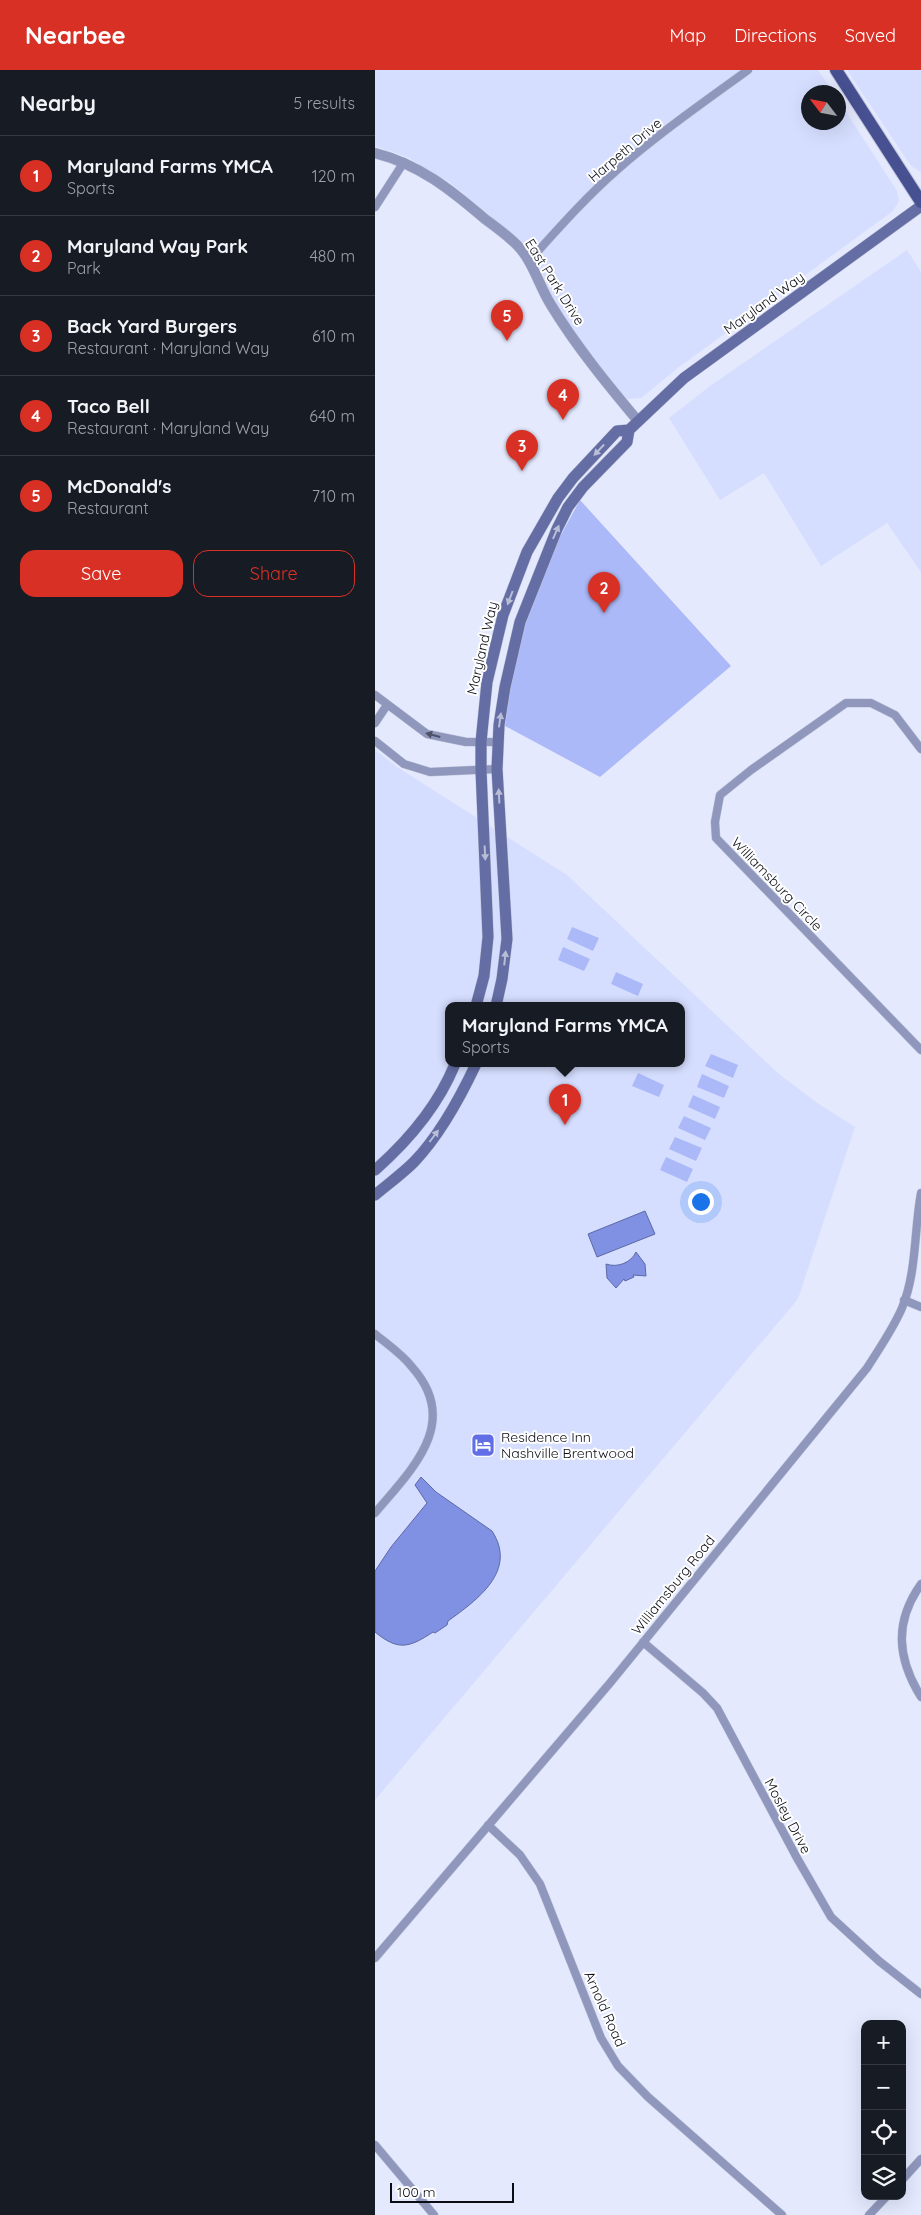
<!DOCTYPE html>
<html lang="en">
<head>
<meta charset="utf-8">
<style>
	:root { --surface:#171b24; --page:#20242c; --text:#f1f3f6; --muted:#9ea1a6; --line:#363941; --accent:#d93025 }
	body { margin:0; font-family:Quicksand,sans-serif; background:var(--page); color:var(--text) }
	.controls { position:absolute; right:15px; bottom:15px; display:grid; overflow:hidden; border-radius:10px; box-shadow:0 5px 20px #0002 }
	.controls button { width:45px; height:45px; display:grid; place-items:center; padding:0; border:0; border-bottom:1px solid var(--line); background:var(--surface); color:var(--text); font:25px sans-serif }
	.compass { position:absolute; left:426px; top:15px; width:45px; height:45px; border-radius:50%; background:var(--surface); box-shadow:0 5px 20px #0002; rotate:302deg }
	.scale { position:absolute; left:15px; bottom:12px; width:124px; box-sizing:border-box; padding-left:5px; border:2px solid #0b0d15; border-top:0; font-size:14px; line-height:18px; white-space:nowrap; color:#0b0d15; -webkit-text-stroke:4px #fff; paint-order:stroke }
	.you { position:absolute; left:325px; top:1131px; width:18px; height:18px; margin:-12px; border:4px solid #fff; border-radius:50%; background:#1a73e8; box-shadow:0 0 0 8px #1a73e833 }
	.badge { display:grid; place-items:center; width:32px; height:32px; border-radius:50%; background:var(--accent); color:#fff; font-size:16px; font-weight:700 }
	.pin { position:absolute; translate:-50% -41px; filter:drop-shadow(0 1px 2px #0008) }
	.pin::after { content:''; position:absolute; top:26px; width:18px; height:15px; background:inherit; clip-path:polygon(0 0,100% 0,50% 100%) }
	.popup { position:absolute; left:70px; top:932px; width:240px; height:65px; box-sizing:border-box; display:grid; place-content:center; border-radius:10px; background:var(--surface); filter:drop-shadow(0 1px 4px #0005); font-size:16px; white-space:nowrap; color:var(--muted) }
	.popup b { font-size:19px; color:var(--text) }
	.popup::after { content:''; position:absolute; left:50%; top:100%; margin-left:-10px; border:10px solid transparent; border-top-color:var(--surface) }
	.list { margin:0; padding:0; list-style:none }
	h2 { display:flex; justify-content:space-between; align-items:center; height:65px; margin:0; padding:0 20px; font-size:21px }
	h2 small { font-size:16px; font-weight:400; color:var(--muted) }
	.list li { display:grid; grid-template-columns:32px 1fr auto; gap:15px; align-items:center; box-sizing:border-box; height:80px; padding:0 20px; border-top:1px solid var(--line) }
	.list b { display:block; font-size:19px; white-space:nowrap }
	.list p { margin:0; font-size:16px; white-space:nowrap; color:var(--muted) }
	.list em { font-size:16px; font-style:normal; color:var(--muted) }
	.actions { display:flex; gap:10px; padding:15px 20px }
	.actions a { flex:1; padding:11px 0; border:1px solid var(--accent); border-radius:15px; text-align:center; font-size:18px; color:var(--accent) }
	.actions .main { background:var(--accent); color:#fff }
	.icon { flex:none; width:28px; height:28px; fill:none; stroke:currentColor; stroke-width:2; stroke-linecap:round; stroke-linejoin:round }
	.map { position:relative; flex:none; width:546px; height:2145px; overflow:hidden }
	header { display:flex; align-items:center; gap:30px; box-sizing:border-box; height:70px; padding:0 25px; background:var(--accent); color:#fff }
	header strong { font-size:24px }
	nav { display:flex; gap:28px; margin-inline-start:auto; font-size:18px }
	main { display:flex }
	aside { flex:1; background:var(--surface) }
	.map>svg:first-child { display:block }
</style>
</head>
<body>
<header>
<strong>Nearbee</strong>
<nav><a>Map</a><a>Directions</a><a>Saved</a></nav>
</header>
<main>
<aside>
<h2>Nearby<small>5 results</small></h2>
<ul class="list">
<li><span class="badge">1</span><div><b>Maryland Farms YMCA</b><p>Sports</p></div><em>120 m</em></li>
<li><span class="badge">2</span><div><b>Maryland Way Park</b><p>Park</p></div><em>480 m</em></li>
<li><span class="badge">3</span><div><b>Back Yard Burgers</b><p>Restaurant · Maryland Way</p></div><em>610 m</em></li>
<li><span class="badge">4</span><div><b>Taco Bell</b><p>Restaurant · Maryland Way</p></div><em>640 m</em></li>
<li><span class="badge">5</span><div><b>McDonald's</b><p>Restaurant</p></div><em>710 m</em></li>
</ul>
<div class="actions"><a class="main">Save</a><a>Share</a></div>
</aside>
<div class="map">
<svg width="546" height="2145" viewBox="0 0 546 2145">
	<rect width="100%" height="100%" fill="#e4e9fe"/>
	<path fill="#d6deff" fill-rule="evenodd" d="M0,0H443L458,22H433V52H463L464,31L522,121L524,131L518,141L304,297L266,328L253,329L247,326L193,254L181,236L165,198L152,176L74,112L32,87L0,76Z
		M472,0H546V102L536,96Z
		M532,180L546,202V502L512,453L446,496L389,403L345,430L294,348L335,316Z
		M0,680L22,697L192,805L404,1004L441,1032L480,1057L423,1229L0,1730ZM74,936H306V994H74Z"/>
	<path fill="#acb9f8" d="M205,430L356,596L225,707L130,656L139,581L164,505Z
		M197,857L224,868L218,881L192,869Z
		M188,877L215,889L209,901L183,890Z
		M241,902L268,914L263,926L236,914Z
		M336,984L363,995L358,1008L330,996Z
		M263,1003L289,1015L284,1027L257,1016Z
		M327,1004L354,1016L349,1028L322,1017Z
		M318,1025L345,1037L340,1049L313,1037Z
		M309,1046L336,1058L330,1070L303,1058Z
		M300,1067L327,1078L321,1091L294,1079Z
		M291,1087L318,1099L312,1112L285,1100Z"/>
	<path fill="#8090e3" stroke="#5d69a5" d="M270,1141L280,1164L222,1187L213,1164Z
		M261,1182L270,1194L271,1206L258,1205L259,1207L250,1211L249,1209L241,1218L232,1208L231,1194C242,1198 256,1193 261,1182Z
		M46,1407L61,1422L117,1461C143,1501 102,1530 73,1551L72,1555L60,1563L58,1562C34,1578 23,1581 0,1562V1501L16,1477L52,1433L40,1415Z"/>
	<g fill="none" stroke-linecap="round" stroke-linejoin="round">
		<g stroke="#c1c6d9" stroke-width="9">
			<path id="minor" d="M0,137L29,92
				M154,191C182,160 210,128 242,100C283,64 329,32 373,0
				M0,625L52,664L91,672H123
				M0,653L12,635
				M0,671L29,694L55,702L122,699
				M546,679L520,645L496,633H471L376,700L345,725L340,752L341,768L546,980
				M529,1230L546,1237
				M0,1264C12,1274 27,1284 37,1297C87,1353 36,1400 0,1443
				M546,1514C519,1552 522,1588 546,1627
				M268,1572L328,1623L342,1638L422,1788L456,1847L504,1891L546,1924
				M113,1755L145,1785L165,1814L226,1968L243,1996L273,2027L407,2145
				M0,1888L235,1613L492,1298C504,1279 518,1259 527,1238C542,1202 539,1160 546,1123
				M0,2075L59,2145
				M527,2110L546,2089
				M494,2145L512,2126"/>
		</g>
		<g stroke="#c1c6d9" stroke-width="11">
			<path id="tertiary" d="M0,83C44,94 76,120 110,149C121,157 133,166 142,175C158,191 164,216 176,235C201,276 232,314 263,351"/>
		</g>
		<g stroke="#c1c6d9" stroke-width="12">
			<path id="secondary" d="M101,936L109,906L113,867L106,700V672L112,612L128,545L152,482L183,428L198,408L242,361L254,360
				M121,936L127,909L132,869L122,699L124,655L130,617L145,552L182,459L193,437L208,417L252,372L254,360L309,308L546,136
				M0,1100C33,1071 63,1036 80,994
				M0,1125C13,1114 27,1104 39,1092C65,1065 85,1028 101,994"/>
		</g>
		<g stroke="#c1c6d9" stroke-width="14">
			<path id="primary" d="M461,0L546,132"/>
		</g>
		<use href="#minor" stroke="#8f97bd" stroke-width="8"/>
		<use href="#tertiary" stroke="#8f97bd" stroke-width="10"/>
		<use href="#secondary" stroke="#646ea4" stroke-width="11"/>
		<use href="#primary" stroke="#475192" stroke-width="12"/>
	</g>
	<defs><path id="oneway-solid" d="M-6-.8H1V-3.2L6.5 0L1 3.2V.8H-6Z" transform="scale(1.25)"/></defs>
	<g fill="#b9bed6">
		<use href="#oneway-solid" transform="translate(224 380) rotate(133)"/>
		<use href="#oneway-solid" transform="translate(181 462) rotate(-66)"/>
		<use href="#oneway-solid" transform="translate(135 528) rotate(111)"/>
		<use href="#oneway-solid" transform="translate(125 650) rotate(-82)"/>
		<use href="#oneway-solid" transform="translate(124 726) rotate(-93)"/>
		<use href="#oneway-solid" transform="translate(110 783) rotate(87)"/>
		<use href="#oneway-solid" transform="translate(130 888) rotate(-84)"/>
		<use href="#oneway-solid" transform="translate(59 1066) rotate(-53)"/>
	</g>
	<use fill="#4d5269" href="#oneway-solid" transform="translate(58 665) rotate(-165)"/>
	<defs>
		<g id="hotel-square" transform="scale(1.25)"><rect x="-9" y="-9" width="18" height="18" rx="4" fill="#616ee6" stroke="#fff"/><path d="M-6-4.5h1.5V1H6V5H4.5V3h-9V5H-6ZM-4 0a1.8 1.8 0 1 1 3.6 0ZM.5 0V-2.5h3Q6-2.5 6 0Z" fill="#fff"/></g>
	</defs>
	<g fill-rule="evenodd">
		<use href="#hotel-square" x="108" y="1375"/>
	</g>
	<g text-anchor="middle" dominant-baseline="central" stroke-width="4" stroke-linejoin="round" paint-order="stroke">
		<g font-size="14" fill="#0b0d15" stroke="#fff">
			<text transform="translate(250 80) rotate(-40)">Harpeth Drive</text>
			<text transform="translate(180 212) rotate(58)">East Park Drive</text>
			<text transform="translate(389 233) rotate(-36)">Maryland Way</text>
			<text transform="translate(107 578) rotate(-77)">Maryland Way</text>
			<text transform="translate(402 814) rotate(46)">Williamsburg Circle</text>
			<text transform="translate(298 1515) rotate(-51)">Williamsburg Road</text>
			<text transform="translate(413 1746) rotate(62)">Mosley Drive</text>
			<text transform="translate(230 1939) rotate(66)">Arnold Road</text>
		</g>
		<g font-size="14" fill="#0b0d15" stroke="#fff" text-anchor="start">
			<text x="126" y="1367">Residence Inn<tspan x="126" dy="16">Nashville Brentwood</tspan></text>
		</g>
	</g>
</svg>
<div class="controls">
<button>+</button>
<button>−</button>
<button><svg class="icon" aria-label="locate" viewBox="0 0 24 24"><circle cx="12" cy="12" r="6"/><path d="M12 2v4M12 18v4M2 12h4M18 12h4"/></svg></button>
<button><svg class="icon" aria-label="layers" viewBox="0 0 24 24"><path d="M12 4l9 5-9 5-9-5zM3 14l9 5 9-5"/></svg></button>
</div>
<svg class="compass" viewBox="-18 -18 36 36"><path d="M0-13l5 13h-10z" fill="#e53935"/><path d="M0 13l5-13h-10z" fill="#9ea1a6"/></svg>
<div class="scale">100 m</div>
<div class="you"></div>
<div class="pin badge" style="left:190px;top:1055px">1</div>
<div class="popup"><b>Maryland Farms YMCA</b>Sports</div>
<div class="pin badge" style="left:229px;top:543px">2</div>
<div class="pin badge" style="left:147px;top:401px">3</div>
<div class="pin badge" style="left:188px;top:350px">4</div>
<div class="pin badge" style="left:132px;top:271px">5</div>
</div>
</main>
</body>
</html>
